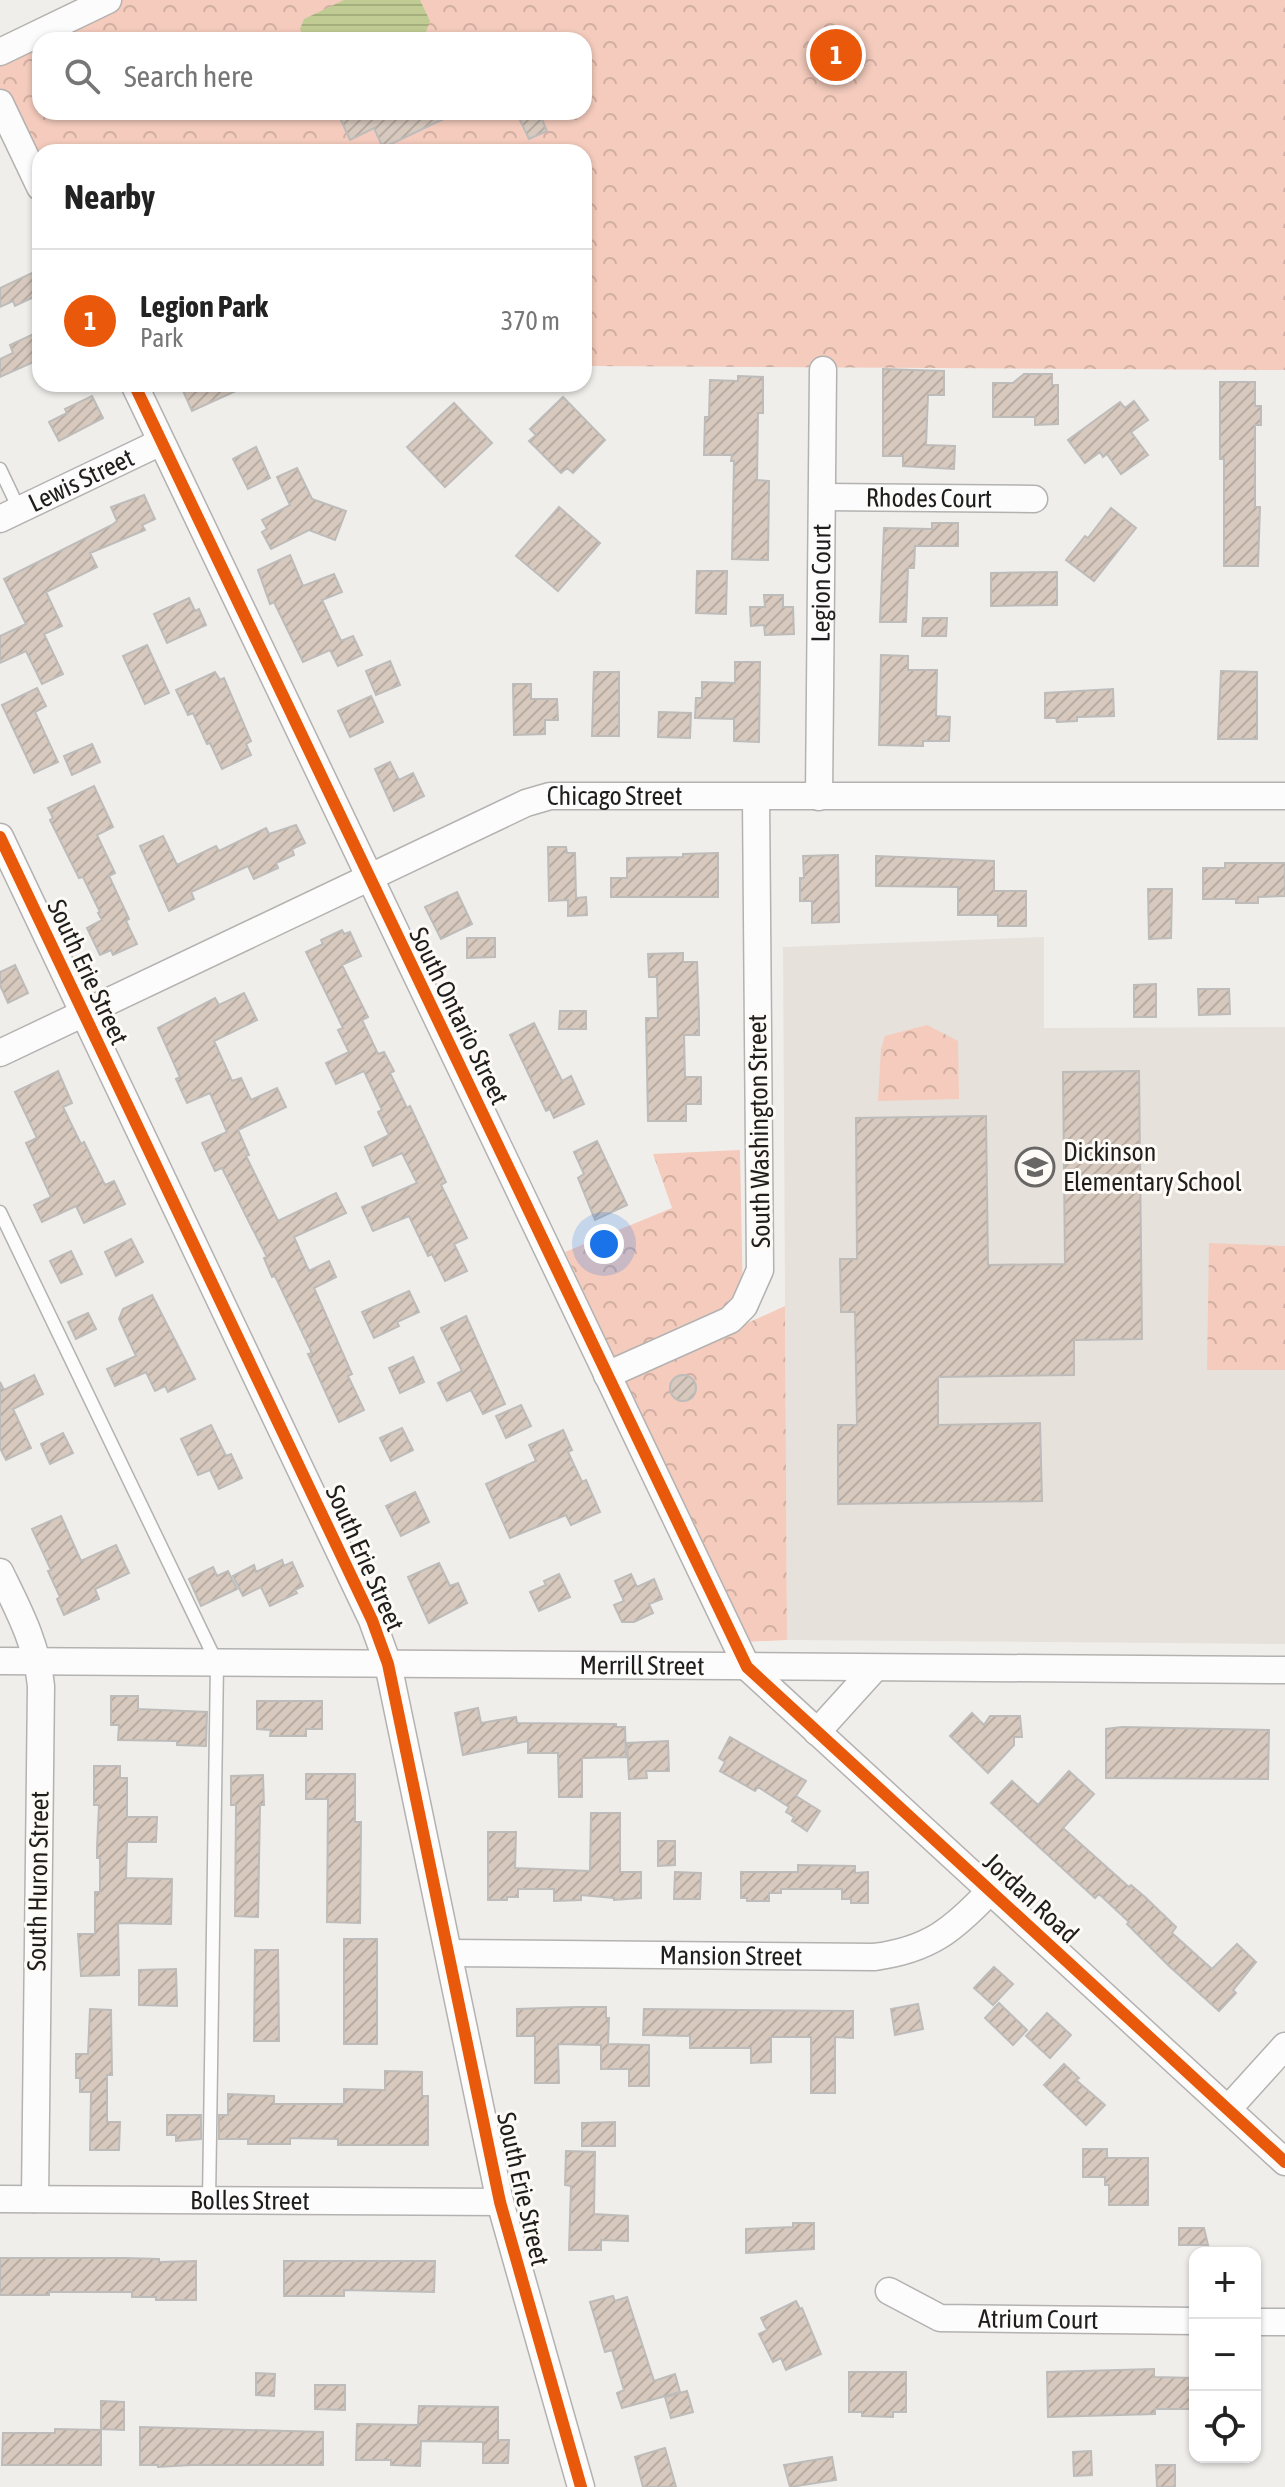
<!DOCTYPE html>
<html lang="en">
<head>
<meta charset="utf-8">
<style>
	:root { --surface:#fff; --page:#f6f6f6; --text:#222; --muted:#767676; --line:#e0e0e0; --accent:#ea580c }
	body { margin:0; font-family:"Asap Condensed",sans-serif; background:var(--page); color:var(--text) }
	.controls { position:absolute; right:24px; bottom:24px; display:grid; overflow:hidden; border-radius:16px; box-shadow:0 2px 6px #0004 }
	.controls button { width:72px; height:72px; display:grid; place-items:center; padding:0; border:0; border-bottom:2px solid var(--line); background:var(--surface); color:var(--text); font:40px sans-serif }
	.you { position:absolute; left:604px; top:1244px; width:28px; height:28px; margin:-20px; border:6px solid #fff; border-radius:50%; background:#1a73e8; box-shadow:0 0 0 12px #1a73e833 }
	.badge { display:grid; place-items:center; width:52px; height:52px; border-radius:50%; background:var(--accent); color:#fff; font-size:26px; font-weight:700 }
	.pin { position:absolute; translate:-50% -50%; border:4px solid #fff; box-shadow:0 2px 8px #0006 }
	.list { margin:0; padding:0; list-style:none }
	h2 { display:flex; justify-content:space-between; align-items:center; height:104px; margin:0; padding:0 32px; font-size:34px }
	h2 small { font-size:26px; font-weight:400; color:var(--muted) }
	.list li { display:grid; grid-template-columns:52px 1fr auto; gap:24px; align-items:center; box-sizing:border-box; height:144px; padding:0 32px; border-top:2px solid var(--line) }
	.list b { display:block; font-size:30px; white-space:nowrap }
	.list p { margin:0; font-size:26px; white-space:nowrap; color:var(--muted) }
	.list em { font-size:26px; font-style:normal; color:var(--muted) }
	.icon { flex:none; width:44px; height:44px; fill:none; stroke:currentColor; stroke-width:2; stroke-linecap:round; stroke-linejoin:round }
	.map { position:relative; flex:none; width:1285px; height:2487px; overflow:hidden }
	.search { position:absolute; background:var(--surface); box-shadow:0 2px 6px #0004; left:32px; top:32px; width:560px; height:88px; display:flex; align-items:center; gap:20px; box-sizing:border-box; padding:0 28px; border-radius:24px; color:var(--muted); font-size:30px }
	.panel { position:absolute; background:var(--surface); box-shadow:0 2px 6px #0004; left:32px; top:144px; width:560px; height:248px; border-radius:24px }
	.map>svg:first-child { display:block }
</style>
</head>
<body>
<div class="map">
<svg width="1285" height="2487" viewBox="0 0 1285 2487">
	<defs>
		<pattern id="park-crowns" width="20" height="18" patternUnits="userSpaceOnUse" patternTransform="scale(2)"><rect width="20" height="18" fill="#f4cbbd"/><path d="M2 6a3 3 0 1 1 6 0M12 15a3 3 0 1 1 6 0" fill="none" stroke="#d1aea2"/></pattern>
		<pattern id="water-rules" width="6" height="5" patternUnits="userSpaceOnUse" patternTransform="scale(2)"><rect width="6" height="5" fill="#c0cc93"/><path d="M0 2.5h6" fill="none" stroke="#a5af7e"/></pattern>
		<pattern id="building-hatch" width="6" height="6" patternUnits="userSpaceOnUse" patternTransform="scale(2)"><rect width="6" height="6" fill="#d7c9bd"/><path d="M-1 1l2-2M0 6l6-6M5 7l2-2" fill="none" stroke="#b8aca2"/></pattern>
	</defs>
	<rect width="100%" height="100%" fill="#f0eeeb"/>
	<path fill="#e6e1da" d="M1044,937V1028L1285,1027V1644L787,1640L783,947Z"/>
	<path fill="url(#park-crowns)" fill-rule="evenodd" d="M108,0H1285V370L584,366V152H40V187L0,103V52ZM40,40H584V112H40Z
		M927,1025L958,1041L959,1099L878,1101L881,1049L885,1036Z
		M740,1150L743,1302L615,1359L565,1252L672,1208L653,1154Z
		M1209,1243L1285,1246V1370H1207Z
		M785,1306L787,1640L743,1642L624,1379Z"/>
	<path fill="url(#water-rules)" d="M344,0H420L430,21L423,40H305L300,29L304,19Z"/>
	<path fill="url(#building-hatch)" stroke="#bdbcba" stroke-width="2" d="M353,112H458L383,148L374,128L350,140L340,118Z
		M516,112H539L547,131L529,139Z
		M34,272L40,285V294L15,306L13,301L0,307V288Z
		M40,331V359L0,377V359L13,353L10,345Z
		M883,369L944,371V395H928L926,445L955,446L954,469L903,466V456H883Z
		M1024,374H1052V385H1058V424L1035,425V417H993V383H1013Z
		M738,376L763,377V413H758L757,480L769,481L768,560L732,559L734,461H731L732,455H704L705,417H709L710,380L738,381Z
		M1220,382H1255V406H1261V425H1255V507H1260L1258,566H1224V459H1220Z
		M180,384H251L192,411Z
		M92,396L103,418L59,441L49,422L67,413L65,409Z
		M563,397L605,440L573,473L567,468L561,473L529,441L536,435L530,429Z
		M1134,401L1148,420L1131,432L1148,455L1121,474L1107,454L1103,457L1100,452L1085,463L1068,440L1120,402L1125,408Z
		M454,403L492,443L445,487L407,447Z
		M256,447L270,478L248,489L233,459Z
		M297,468L312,499L346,511L335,540L309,530L271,549L262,532L267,529L262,520L290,505L277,477Z
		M144,495L155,519L142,525L145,530L90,553L97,567L46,592L62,626L44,634L63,674L42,684L26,651L0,663V636L26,624L4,579L112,525L117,521L111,507Z
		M559,507L600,543L558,591L516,556Z
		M1111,508L1136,528L1094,581L1066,560L1085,536L1088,538Z
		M932,523H958V546H915L914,568H908L906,622H880L884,528L932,529Z
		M290,555L303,586L334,574L342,592L322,600L341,641L353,636L362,655L338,666L330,650L303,662L274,602L270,604L258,570Z
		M697,571H727L726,614L696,613Z
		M1057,572V605L991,606V573Z
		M764,595H783V607H793L794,634L765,635L764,625L751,626L750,607H765Z
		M189,598L195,611L199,609L206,625L167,643L154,614Z
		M923,618H947L946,636H922Z
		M147,645L169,693L145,704L123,656Z
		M881,655L908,656V670H937L936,716L950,717L949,741H923V746L879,745Z
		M390,661L400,685L376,695L366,671Z
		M735,662H760L759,742L734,741V719L695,718L696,698H702V682L735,683Z
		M1221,671L1257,672V739H1218Z
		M215,672L220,680L224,678L251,741L246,744L251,755L222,769L210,743L207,744L193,713L188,715L176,690Z
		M594,672H619V736H592Z
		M513,684H531V699H557L558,720H545V734L514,735Z
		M37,688L46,706L35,712L58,762L34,773L2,705Z
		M1113,689L1114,716L1077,717V721L1057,722L1056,718H1045V693Z
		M371,696L383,722L350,737L338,711Z
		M659,712L691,713L690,738L658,737Z
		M92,744L100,762L72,775L64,756Z
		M390,762L399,780L413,773L424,796L394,811L375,769Z
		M94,786L113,827L97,835L115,873L109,876L129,919L126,921L137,944L113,955L111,950L100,955L87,928L102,920L98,913L100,912L83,877L79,878L50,820L53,818L48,808Z
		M296,825L305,843L292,849L294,855L276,863L278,868L254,879L248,866L191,892L194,899L169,911L140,846L163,836L177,865L216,846L219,851L266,828L269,834Z
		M548,847H566L567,853H575L576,898L586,897L587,915L568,916V900L549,901Z
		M718,853V897H611V878H627V858L683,857V854Z
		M838,855L839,922L812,923V901H800V878H804L803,856Z
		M876,856L994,861V891H1026V926H998V915H958V887L876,886Z
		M1225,863H1285V896L1258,897V903H1236V899H1203V868H1225Z
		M1148,889H1172L1171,938L1149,939Z
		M457,892L472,924L441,939L425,907Z
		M342,930L344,934L350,932L361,956L342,965L368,1017L362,1020L378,1054L384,1052L394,1071L390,1073L407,1108L410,1106L446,1182L441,1185L467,1238L454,1244L467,1271L445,1281L432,1254L428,1256L409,1216L373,1231L362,1207L417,1183L402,1153L373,1166L365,1147L389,1135L378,1112L382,1110L364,1071L336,1084L326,1063L349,1052L338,1030L343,1028L306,952L323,944L321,940Z
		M467,938H495V957L467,958Z
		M683,953V962H697L699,1016V1035H684L685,1077H701V1104H686V1121H648L646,1018H658L657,977H649L648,954Z
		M15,965L28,993L8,1003L0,985V972Z
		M1156,984V1017H1134V985Z
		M1198,989H1229L1230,1014L1199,1015Z
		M244,993L257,1020L214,1041L232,1081L241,1078L251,1100L277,1088L286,1107L238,1130L249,1155L246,1156L278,1221L336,1193L346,1213L294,1237L309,1271L329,1261L336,1277L314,1288L352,1374L348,1376L364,1410L339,1422L308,1354L312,1353L275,1276L272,1277L264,1258L267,1257L250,1224L222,1168L215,1171L202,1143L227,1132L210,1093L187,1103L176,1079L180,1077L158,1028L215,998L219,1005Z
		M560,1011H586V1029H559Z
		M534,1023L562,1081L571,1076L584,1104L554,1118L550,1109L546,1111L510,1035Z
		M58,1071L72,1103L63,1107L81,1144L84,1142L105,1185L114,1181L125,1204L84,1223L76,1206L42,1222L34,1205L51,1197L26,1143L37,1138L15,1092Z
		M1139,1071L1142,1339L1074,1340V1375L938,1377V1425L1040,1423L1042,1501L838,1504V1425H857L855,1312H841L840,1259H857L856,1118L986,1116L988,1265L1065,1264L1063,1072Z
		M597,1141L627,1205L595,1220L578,1178L584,1174L574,1152Z
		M131,1239L143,1262L116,1276L105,1252Z
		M71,1251L82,1274L61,1283L50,1261Z
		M409,1291L419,1312L397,1322L399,1326L374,1338L362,1312Z
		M152,1295L195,1379L168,1392L165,1386L155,1391L146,1372L115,1386L107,1369L136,1356L119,1319L123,1309Z
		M88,1313L96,1329L76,1339L68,1322Z
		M466,1316L505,1404L483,1414L471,1390L447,1401L438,1383L462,1371L441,1328Z
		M413,1357L424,1382L400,1393L389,1368Z
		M670 1388a13 13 0 1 1 26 0a13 13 0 1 1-26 0Z
		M34,1375L43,1394L13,1409L31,1448L6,1460L0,1448V1382L4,1390Z
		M521,1405L531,1426L506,1438L496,1416Z
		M211,1425L226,1456L231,1454L242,1478L219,1489L210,1470L198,1475L181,1439Z
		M402,1428L413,1450L391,1461L380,1438Z
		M563,1430L572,1450L568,1452L582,1482L586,1480L600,1512L571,1525L566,1515L510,1538L486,1484L536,1461L529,1445Z
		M63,1433L73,1453L50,1464L41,1444Z
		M415,1492L429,1522L401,1536L386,1506Z
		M61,1516L81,1561L116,1545L129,1573L95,1589L99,1599L64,1615L57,1599L60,1597L48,1571L51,1570L32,1529Z
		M282,1560L284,1566L292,1562L303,1586L295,1590L297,1593L270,1606L261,1587L243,1596L233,1576L254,1565L256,1572Z
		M439,1563L450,1586L458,1583L467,1603L429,1623L408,1577Z
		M213,1567L217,1576L228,1571L237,1589L201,1606L189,1579Z
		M559,1574L570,1597L539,1611L530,1592L546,1585L544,1581Z
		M631,1574L637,1587L654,1579L662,1599L649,1604L653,1613L634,1622H622L614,1605L624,1601L615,1581Z
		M111,1696H138V1709L207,1712L206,1746L177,1745V1741L118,1740L119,1725H111Z
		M257,1701H322V1729H306V1736H270L271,1730L257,1729Z
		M478,1708L481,1723L516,1717L517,1723L616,1724V1727H625L626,1757L582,1758V1797H559L558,1753H528V1741L463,1755L455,1713Z
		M972,1713L984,1725L990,1716H1020L1022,1737H1014V1745L988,1773L950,1736Z
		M1122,1727L1269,1730L1268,1779L1106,1778V1729Z
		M730,1737L806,1781L796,1796L820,1811L807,1831L792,1821L794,1817L786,1812L789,1807L758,1787L755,1791L720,1771L725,1762L719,1758Z
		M668,1741L669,1771H646L647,1778L629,1779L627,1743Z
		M94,1766H120V1778H127V1817H157L156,1842H127L126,1878L172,1879L171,1924L118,1923L119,1975L81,1976L78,1934H95V1892H100V1858H97V1848L99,1805H94Z
		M1069,1771L1094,1794L1063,1828L1129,1887L1131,1885L1145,1897L1176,1927L1172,1933L1212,1969L1237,1944L1256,1962L1233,1990L1236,1993L1219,2011L1169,1966L1127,1924L1129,1922L1099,1894L1095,1898L991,1803L1012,1781L1038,1805Z
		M306,1774H355V1822H361L360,1923L327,1922L328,1799H306Z
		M263,1775L264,1805H260L258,1917L235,1916L236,1805H231V1776Z
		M591,1813H620V1872H641V1898L614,1900V1898L581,1895V1900L554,1901V1889H518V1897H507V1900H488V1832H516L515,1868L590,1871Z
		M658,1841H675V1865L658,1866Z
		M798,1865L855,1866V1873L868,1872V1903H851V1899H842V1889H781V1893H769V1901H747V1898H741V1872H798Z
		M675,1872L701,1873L700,1899H674Z
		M344,1939H377V2044H344Z
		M255,1950H278L279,2041H254Z
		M994,1967L1013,1984L993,2005L974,1988Z
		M176,1969L177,2006L139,2005V1970Z
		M999,2003L1027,2030L1013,2045L985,2018Z
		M918,2004L923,2029L895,2035L891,2009Z
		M577,2007H606V2018H609L608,2044L649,2045V2086H629V2069H601V2045L558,2044L559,2083H535V2036H517V2009Z
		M90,2009L111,2010L112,2075H107V2122H120L119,2150H90L91,2092H80V2078H76V2054H88Z
		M644,2009L853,2011V2038L835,2037V2093H811V2037H771V2062L751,2063V2048H690V2036L643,2035Z
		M1047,2013L1071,2035L1050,2058L1026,2036Z
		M1064,2064L1079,2078L1076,2080L1105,2105L1086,2125L1044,2085Z
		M385,2071L422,2072V2096H428V2145H338V2139L290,2138V2144H248V2139H219V2115H228V2094L274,2096V2104H344V2089L385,2090Z
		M167,2115H201V2139L176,2141V2135H167Z
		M615,2122V2146H582V2123Z
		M1083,2149H1107V2158H1148V2205H1109V2185H1105V2177H1083Z
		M566,2151L595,2152L594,2214L628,2216V2241L601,2240V2250H569L571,2186L565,2185Z
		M793,2223H814V2249L746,2253V2229L793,2227Z
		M1179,2228H1204L1208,2245H1179Z
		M0,2258H124L159,2259V2262L196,2261V2300H156V2297H132V2292H49V2295H0Z
		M284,2261H435L434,2292L344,2290V2296H284Z
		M613,2296L615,2301L627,2297L654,2381L675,2374L680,2392L622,2408L617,2393L624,2390L612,2350L605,2352L590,2302Z
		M796,2301L800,2309L802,2308L821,2354L786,2370L781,2358L773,2362L759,2334L767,2330L761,2318Z
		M1154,2369V2377L1195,2378V2409H1155V2414L1048,2417L1047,2372Z
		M849,2372H906V2412H893V2417L862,2416V2412H849Z
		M256,2373L275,2374L274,2396L256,2395Z
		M315,2385H345V2410L315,2409Z
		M687,2391L693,2412L671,2418L665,2397Z
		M101,2401L124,2402V2430L101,2429Z
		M419,2406L498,2407V2440H509L508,2463H483V2442L421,2441L420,2466L391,2465V2460H356L357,2424L418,2425Z
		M140,2427L323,2432V2465H191L158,2467V2465H140Z
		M55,2429L101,2430V2465H2L3,2433H55Z
		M665,2448L676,2487H643L635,2457Z
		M1091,2451L1092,2475L1074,2476L1073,2452Z
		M832,2457L836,2480L790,2487L784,2465Z
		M1156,2465H1175V2487H1157Z"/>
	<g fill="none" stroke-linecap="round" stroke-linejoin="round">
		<g stroke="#b3b2b0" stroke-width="15">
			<path id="service" d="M0,469L19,509
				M0,1212L217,1663L209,2201"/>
		</g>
		<g stroke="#b3b2b0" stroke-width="29">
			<g id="minor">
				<path d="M0,52L108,0"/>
				<path d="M0,103L40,187"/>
				<path d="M134,384L747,1667L1285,2162"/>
				<path id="s1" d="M823,497L1034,499"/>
				<path id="s2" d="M0,519L161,442"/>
				<path id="s3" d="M819,797L823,370"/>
				<path d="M0,837L372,1620L388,1664L500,2202L581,2487"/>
				<path id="s4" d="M0,1053L526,803L550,796H1285"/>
				<path d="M607,1375L730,1320L744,1306L760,1270L756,798"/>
				<path d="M0,1572C18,1609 37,1644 41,1686L35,2199"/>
				<path id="s5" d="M0,1661L1285,1670"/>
				<path d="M817,1732L875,1668"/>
				<path id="s6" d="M449,1953L874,1957C929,1950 953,1930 990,1891"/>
				<path d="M1228,2109L1285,2046"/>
				<path id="s7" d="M0,2199L500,2202"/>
				<path id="s8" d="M889,2291L940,2318L1195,2321"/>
				<path d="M1255,2322H1285"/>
			</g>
		</g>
		<use href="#service" stroke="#fdfcfc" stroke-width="12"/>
		<use href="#minor" stroke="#fdfcfc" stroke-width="26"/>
		<g stroke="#fefbf7" stroke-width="17">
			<path id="cycleway" d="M134,384L747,1667L1285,2162
				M0,837L372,1620L388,1664L500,2202L581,2487"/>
		</g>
		<use href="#cycleway" stroke="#e8590c" stroke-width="12"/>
	</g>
	<defs>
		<g id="school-ring" transform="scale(2)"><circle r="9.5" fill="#fefbf7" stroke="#686765" stroke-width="1.5"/><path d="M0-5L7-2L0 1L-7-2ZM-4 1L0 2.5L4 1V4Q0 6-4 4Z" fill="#686765"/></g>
	</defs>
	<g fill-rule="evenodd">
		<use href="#school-ring" x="1035" y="1167"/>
	</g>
	<g text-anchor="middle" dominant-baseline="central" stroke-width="6" stroke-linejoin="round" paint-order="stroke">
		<g font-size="26" fill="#1f1e1d" stroke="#fefbf7">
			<text stroke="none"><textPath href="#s2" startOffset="90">Lewis Street</textPath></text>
			<text stroke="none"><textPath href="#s1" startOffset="106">Rhodes Court</textPath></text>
			<text stroke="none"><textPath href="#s3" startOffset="214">Legion Court</textPath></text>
			<text stroke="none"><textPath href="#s4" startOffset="672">Chicago Street</textPath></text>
			<text transform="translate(88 972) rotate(65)">South Erie Street</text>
			<text transform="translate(459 1016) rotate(64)">South Ontario Street</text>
			<text transform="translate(759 1131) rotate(-91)">South Washington Street</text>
			<text transform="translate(365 1558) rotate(66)">South Erie Street</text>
			<text stroke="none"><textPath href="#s5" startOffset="642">Merrill Street</textPath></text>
			<text transform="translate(38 1881) rotate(-89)">South Huron Street</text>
			<text transform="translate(1031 1898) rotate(43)">Jordan Road</text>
			<text stroke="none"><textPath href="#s6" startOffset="282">Mansion Street</textPath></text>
			<text transform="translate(523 2189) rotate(77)">South Erie Street</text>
			<text stroke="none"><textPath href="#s7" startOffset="250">Bolles Street</textPath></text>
			<text stroke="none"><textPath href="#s8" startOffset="156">Atrium Court</textPath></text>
		</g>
		<g font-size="26" fill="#1f1e1d" stroke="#fefbf7" text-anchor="start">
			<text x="1063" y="1152">Dickinson<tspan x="1063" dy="30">Elementary School</tspan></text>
		</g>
	</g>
</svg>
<div class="controls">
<button>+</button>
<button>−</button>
<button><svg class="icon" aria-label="locate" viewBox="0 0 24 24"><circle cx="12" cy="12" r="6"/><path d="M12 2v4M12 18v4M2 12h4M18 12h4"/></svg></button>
</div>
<div class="you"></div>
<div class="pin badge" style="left:836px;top:55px">1</div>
<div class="search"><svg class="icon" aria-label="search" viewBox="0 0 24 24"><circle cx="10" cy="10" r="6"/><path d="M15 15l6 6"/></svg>Search here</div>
<section class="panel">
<h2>Nearby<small></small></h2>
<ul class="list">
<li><span class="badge">1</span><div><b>Legion Park</b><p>Park</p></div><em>370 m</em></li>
</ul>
</section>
</div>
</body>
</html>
